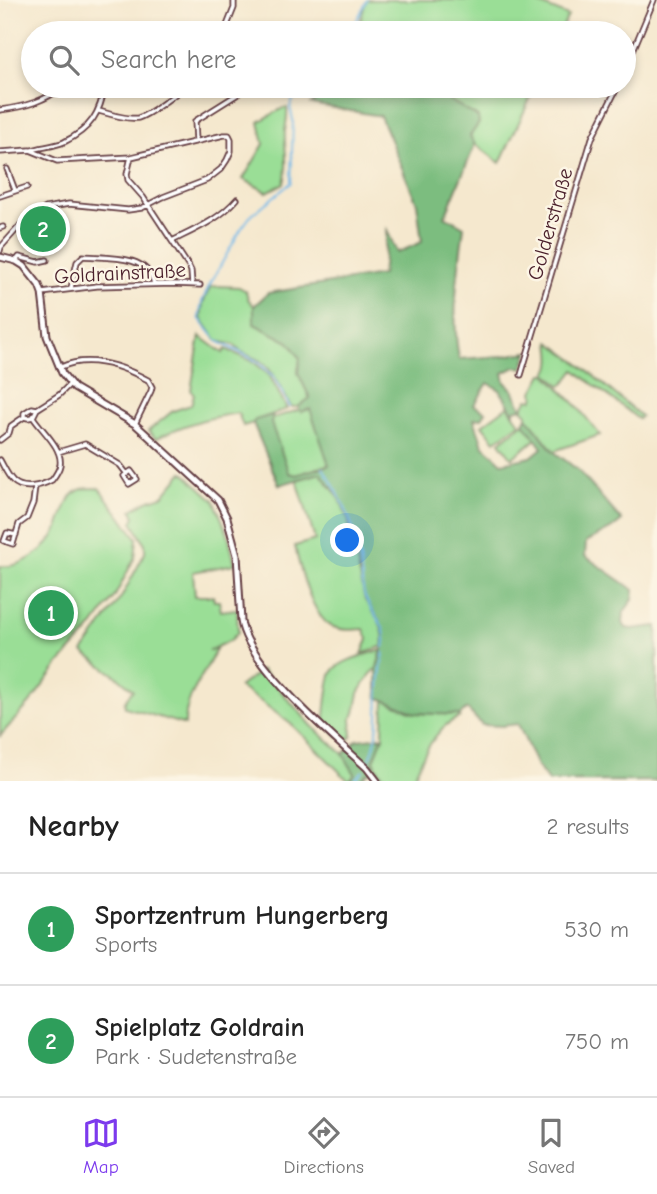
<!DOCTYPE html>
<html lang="en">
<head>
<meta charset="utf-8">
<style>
	:root { --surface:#fff; --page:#f2f2f2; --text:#222; --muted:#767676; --line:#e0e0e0; --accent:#7c3aed }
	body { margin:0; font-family:"Comic Neue",sans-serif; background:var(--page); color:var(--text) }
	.you { position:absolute; left:348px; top:541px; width:24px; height:24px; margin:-18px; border:5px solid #fff; border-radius:50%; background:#1a73e8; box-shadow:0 0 0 10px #1a73e833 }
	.badge { display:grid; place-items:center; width:46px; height:46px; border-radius:50%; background:var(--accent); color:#fff; font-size:23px; font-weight:700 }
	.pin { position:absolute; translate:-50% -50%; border:4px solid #fff; box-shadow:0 2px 7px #0006 }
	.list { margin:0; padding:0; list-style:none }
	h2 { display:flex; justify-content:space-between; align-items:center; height:91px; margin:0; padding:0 28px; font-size:30px }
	h2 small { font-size:23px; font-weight:400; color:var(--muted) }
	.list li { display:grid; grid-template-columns:46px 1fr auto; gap:21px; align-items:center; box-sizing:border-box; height:112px; padding:0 28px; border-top:2px solid var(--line) }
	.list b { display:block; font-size:26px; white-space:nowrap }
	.list p { margin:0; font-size:23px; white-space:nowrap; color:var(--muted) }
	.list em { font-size:23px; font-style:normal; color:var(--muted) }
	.icon { flex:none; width:38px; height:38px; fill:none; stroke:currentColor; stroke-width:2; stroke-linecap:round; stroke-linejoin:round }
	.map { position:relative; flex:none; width:657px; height:781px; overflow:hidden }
	.search { position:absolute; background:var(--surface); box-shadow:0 4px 10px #0003; left:21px; right:21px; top:21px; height:77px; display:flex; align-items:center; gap:18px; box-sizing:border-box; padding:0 24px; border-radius:38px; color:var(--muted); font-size:26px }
	.sheet { height:315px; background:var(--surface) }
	nav { display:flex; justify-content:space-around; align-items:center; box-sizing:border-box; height:98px; border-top:2px solid var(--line); background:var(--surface); font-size:19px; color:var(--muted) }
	nav a { display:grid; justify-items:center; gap:4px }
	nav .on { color:var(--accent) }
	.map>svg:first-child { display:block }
</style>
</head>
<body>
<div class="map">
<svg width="657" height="781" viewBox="0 0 657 781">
	<rect width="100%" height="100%" fill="#fcf5e5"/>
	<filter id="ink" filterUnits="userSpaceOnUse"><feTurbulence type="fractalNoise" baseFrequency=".0143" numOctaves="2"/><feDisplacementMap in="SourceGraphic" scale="14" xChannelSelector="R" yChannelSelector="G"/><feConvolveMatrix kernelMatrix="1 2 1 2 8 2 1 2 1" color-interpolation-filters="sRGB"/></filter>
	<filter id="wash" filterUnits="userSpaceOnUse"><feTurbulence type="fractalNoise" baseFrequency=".00686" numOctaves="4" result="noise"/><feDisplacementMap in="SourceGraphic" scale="28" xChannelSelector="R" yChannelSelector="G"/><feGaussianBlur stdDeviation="1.57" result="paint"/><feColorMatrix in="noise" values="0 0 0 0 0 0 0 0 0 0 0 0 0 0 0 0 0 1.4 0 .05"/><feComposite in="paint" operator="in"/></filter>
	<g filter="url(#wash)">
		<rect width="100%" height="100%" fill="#f5e8ce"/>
		<path fill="#9ade96" stroke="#727e60" stroke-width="2" d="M367,0H530L568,16L560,33H355C363,21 361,12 367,0Z
			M425,86H536L500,163L474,143L470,136L479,123Z
			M283,108H287C288,116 286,123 285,131C284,149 289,165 284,183L267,192L243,179L264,144L259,122Z
			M219,286L239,287L246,291L248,299L254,306V324L289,342L300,358L298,373L310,398L298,407H291C283,393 276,374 263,363C254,356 241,355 234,345L217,341L201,318L203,303L210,287Z
			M200,336L223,353L226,349L254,362L270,376L287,409L256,420L253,423L243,426L238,413C210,417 181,425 156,439L148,431L173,411L191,405L194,394L191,390Z
			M550,342L577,362L641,416L638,419C617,401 595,387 575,370L565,383L561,386L547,373C554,366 551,352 550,342Z
			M543,374H546L576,405L600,435L554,451L527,417V414L522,409L528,399L533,400L535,396L533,392Z
			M311,406L330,464L283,479L264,421Z
			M508,406L520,423L495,441L482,425Z
			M524,423L537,438L512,458L500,442Z
			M183,472L214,500L228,534L235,564L193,572L195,596H213L214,601H219L221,611L237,609L238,632L231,640L208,651L216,649C206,673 184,697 185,725L125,707C123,699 129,696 133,690L119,678L83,652L122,596L145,553V544L132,522L135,517L132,510L147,501L163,496Z
			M320,473L339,497L348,518L372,611C381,622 385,632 383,646L362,654L368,639L364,629C353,630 342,631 331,626C312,616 299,566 295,546L315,540L297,480Z
			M99,488L137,538L135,557L115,596L90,630L59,664L29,704L0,736V566C21,569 48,549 57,530C64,516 65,495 82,489C87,488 94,488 99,488Z
			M382,650L377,668L370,675L359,693L355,713L351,719L352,736L349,739H344L339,737L324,724C326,711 327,684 332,673C338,660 369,654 382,650Z
			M262,670L313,727L343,754L355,774L349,781L292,725L263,703L239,687Z
			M384,699L415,713L460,715V717C453,720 446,724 441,730C428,744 419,763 413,781C392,781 381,781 374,760L383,737Z"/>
		<path fill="#7bbd7f" stroke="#626e55" stroke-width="2" d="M319,86H425L478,117L479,123L470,136L474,143V147L445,216L464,227C458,272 451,314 459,359L503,356L528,352L523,368L515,367L503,373L505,382L513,390L522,408L514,410V414L500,390L488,383L474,405L486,412L482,418L474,419L483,445L502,463L531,457L542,448L524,423L527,417L553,451L578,470L622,521L616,526L586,542L585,556L634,590L633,599L624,612L623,623L626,628L632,629L657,626V781H548L537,766L518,724L502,726L482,725L467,709L460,715L415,713L377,697V668L383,646L384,635L379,620L365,600L348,518L339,497L320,473L279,485L253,423L255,420L273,415L271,423L289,473L296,475L329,465L310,409L301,412L298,407L310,398L298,373L300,358L289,342L254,324V306L268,293L382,275L387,230L397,253L422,242L417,203L380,116L311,104L321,97Z
			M383,737L374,760V764L385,779L379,778L374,771L368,773L360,781H349L355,774L343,754L357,740Z"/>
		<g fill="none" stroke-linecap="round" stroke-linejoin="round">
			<path stroke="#71b9e9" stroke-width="2" d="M344,33L356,22L367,0
				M290,407L273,376L257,361L217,341L199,318L202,302L209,286L241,229L252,214L291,183L293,120L290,107L296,93L302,86
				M323,468C342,497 354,524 360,559C362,571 361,586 365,597C372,616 389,624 384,647
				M367,764C381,741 377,712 379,686C380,675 382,663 384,652
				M353,781L363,771"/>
		</g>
	</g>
	<g filter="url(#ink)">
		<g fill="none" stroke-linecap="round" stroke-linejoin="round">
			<g stroke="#643d43" stroke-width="7">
				<path id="street" d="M224,33L234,8V0
					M624,72L654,0
					M0,110C25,107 45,101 64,86
					M99,111C109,114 128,120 138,118C149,115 176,94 185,86
					M196,141L195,121L238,94
					M32,150C42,147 55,146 64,142C91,129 100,113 105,86
					M0,152L30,150L57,161L131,157L224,135H229L231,139V151L227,160L221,169L207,180L163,197L142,208L128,210L69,204L46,208L25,220L1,247L0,251
					M131,157L127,174L128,180L143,197L189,267L191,271L192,284
					M7,169L15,190
					M0,196L27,187
					M0,228L3,227
					M172,241C196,229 220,219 237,199
					M16,261L19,257L38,262L47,260
					M71,288L77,262L83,256C108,258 148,254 154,284
					M42,293L97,286L173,284L200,285
					M61,367C89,354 122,366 148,380L152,387L151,391L135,424
					M521,375L592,138L618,86
					M37,409L33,417L28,418L24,417V413L32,408L37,409L59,395L70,384
					M0,440L9,433L11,426L24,417
					M58,452L85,444L120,465L127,474
					M0,460C4,467 7,475 13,481C23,491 41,486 52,480C55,476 59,470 60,465C63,448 42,431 33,417
					M131,471L137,479L129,484L124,476Z
					M16,535L7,533L4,541L13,544L19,524L27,518L33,503L35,487"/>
			</g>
			<g stroke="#643d43" stroke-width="9">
				<path id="secondary" d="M0,257L16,261L24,266L39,285L42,293L47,336L62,373L74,388L135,424L218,500L227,518L237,555L241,621C247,664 334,738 367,768L377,781"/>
			</g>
			<use href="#street" stroke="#fff" stroke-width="3.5"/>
			<use href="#secondary" stroke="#fff" stroke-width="5"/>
		</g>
	</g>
	<g text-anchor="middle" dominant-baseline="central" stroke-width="5" stroke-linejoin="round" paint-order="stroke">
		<g font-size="21" fill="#4a1f2b" stroke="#fcf5e5">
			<text transform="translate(550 224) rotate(-74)">Golderstraße</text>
			<text transform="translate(120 273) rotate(-3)">Goldrainstraße</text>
		</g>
	</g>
</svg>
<div class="you"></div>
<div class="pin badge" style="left:51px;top:613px;background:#2e9e5b">1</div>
<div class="pin badge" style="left:43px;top:229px;background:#2e9e5b">2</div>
<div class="search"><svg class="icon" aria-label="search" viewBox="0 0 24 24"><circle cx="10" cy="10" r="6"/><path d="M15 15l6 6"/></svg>Search here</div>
</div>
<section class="sheet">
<h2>Nearby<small>2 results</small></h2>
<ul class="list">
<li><span class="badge" style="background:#2e9e5b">1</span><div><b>Sportzentrum Hungerberg</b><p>Sports</p></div><em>530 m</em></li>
<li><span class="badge" style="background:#2e9e5b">2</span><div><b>Spielplatz Goldrain</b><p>Park · Sudetenstraße</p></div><em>750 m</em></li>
</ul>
</section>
<nav>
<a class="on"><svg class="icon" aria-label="map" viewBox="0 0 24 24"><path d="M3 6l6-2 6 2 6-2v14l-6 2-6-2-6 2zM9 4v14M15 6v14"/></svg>Map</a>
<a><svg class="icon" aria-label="directions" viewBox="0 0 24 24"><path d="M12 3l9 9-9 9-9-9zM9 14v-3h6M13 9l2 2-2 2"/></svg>Directions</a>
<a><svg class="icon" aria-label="saved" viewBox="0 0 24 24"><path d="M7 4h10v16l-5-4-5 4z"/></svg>Saved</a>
</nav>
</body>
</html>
